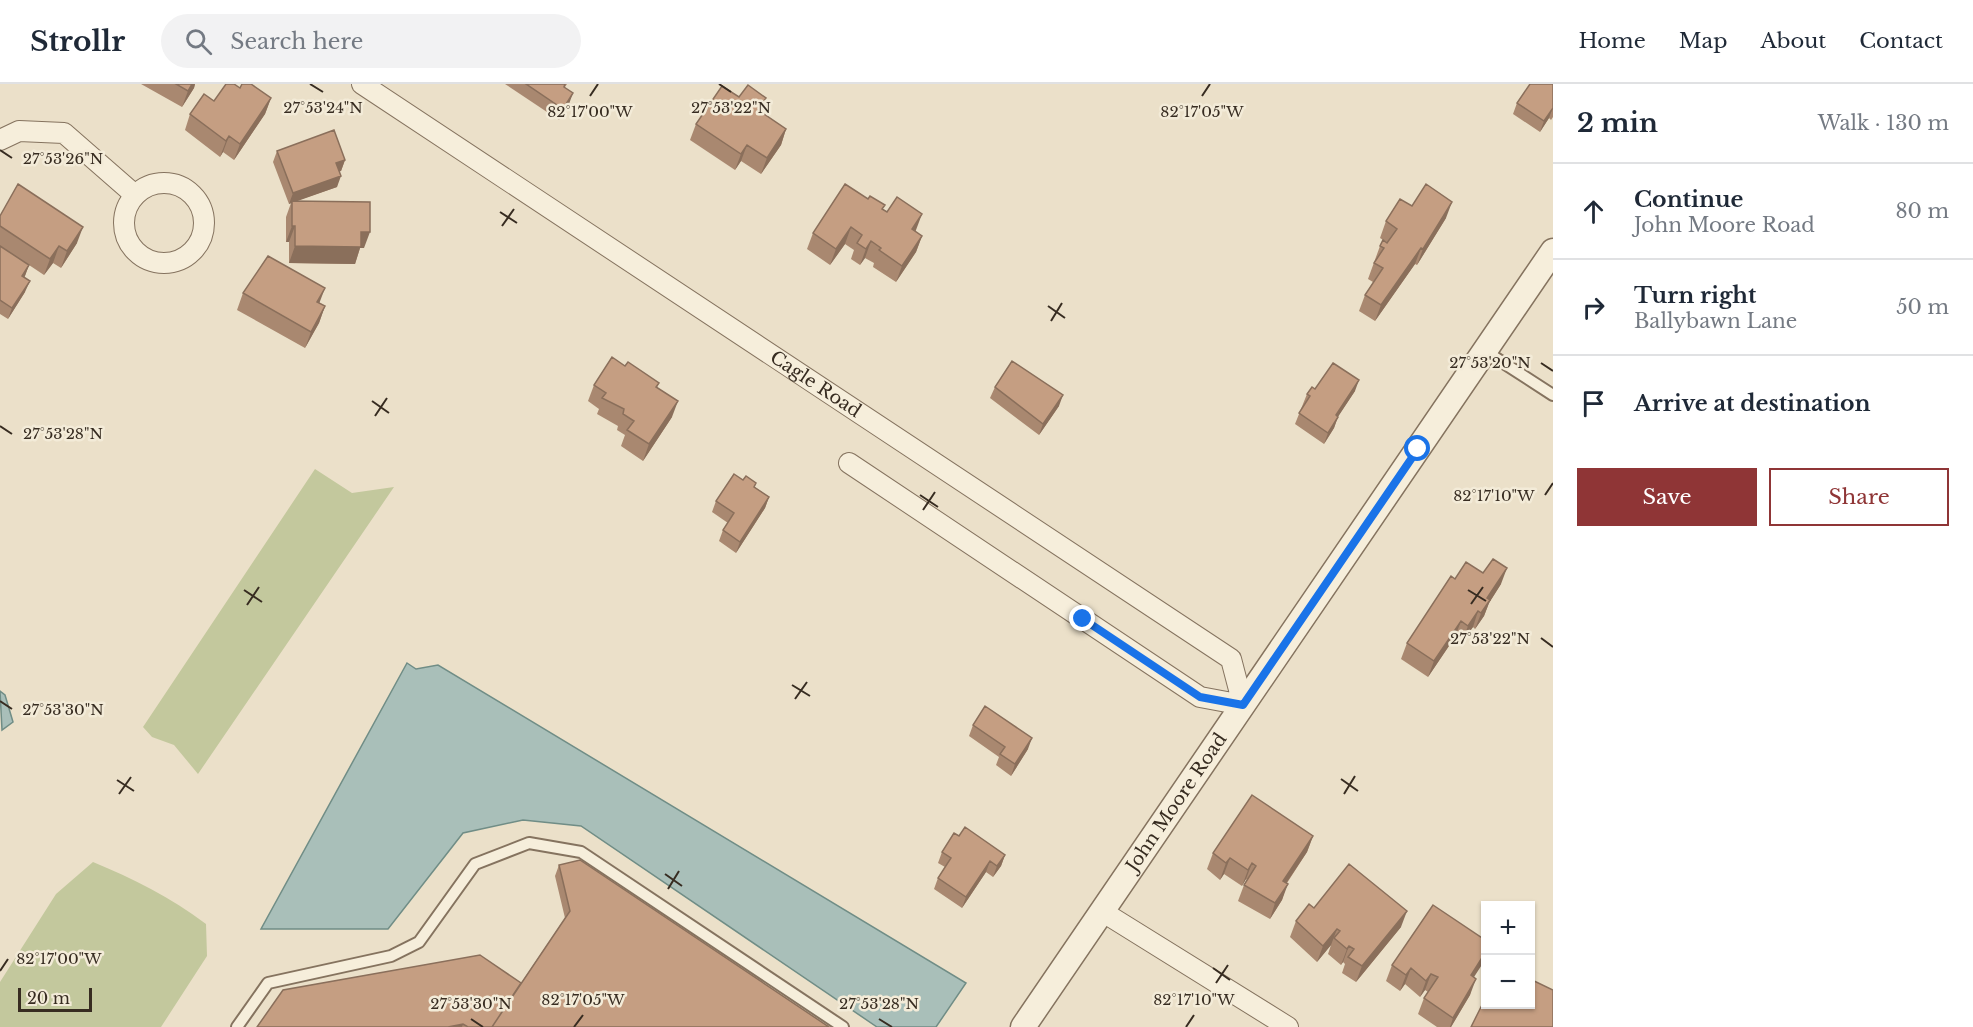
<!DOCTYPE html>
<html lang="en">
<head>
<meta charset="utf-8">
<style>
	:root { --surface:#fff; --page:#f2f2f3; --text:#1f2937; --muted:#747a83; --line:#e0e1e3; --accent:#8f3536 }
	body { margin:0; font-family:"Libre Baskerville",serif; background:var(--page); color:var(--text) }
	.controls { position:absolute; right:18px; bottom:18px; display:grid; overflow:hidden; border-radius:0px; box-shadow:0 2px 4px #0004 }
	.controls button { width:54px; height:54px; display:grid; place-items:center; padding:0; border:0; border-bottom:2px solid var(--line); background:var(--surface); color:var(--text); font:30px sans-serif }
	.scale { position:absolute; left:18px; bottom:15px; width:74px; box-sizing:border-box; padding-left:6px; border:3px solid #372c21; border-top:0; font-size:16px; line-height:21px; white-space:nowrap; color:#372c21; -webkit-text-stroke:4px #f3ebd8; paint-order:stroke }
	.stop { position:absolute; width:18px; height:18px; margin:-14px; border:4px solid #1a73e8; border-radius:50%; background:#fff }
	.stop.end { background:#1a73e8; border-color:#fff; box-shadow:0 2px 6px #0008 }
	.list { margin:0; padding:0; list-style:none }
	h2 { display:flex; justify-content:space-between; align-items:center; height:78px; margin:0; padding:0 24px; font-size:26px }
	h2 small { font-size:20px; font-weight:400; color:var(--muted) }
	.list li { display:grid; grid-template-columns:39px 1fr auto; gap:18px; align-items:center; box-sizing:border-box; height:96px; padding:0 24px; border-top:2px solid var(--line) }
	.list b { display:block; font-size:22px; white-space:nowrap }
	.list p { margin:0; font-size:20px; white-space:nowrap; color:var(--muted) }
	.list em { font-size:20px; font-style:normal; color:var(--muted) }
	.actions { display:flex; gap:12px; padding:18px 24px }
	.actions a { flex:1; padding:14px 0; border:2px solid var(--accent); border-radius:0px; text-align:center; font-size:21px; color:var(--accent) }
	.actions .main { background:var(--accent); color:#fff }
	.icon { flex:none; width:33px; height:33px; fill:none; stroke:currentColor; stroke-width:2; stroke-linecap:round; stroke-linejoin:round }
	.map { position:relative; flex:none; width:1553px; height:943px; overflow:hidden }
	header { display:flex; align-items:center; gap:36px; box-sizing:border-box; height:84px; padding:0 30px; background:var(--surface); border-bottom:2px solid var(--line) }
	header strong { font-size:28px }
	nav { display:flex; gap:33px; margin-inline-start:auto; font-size:21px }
	.search { width:420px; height:54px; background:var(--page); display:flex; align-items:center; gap:15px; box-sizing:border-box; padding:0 21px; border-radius:33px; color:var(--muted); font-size:22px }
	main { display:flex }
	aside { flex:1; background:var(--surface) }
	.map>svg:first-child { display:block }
</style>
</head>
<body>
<header>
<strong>Strollr</strong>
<div class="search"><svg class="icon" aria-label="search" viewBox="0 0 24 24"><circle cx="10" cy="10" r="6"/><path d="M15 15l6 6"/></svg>Search here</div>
<nav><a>Home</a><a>Map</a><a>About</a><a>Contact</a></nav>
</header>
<main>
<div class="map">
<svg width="1553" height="943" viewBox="0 0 1553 943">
	<rect width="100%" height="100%" fill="#ebe0c9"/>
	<path fill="#c3c89d" d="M315,385L352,409L394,403L198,690L174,661L152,653L143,643Z
		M93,778C134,795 170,813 206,840L207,872L161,943H0V898L56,810Z"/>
	<path fill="#a9bfb9" stroke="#708d86" stroke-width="1.5" d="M407,579L416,585L438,581L966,899L936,943H877L581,742L523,736L463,749L388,845H261Z
		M0,607L5,611L13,638L2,646Z"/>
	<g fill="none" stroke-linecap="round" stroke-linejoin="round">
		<g stroke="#85735f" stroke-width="14">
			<path id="service" d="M1485,267L1553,311
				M237,943L268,899L391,872L419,858L475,780L529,759L581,768L843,943"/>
		</g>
		<g stroke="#85735f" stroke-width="22">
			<g id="minor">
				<path id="s1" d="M362,0L1231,575L1243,621L1200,613L849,379"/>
				<path d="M0,56L19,47L64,49L135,111"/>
				<circle cx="164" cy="139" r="40"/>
				<path d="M1103,828L1288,943"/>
			</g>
		</g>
		<g stroke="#85735f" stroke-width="27">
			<g id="tertiary">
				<path id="s2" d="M1023,943L1553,167"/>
			</g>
		</g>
		<use href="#service" stroke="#f6eedb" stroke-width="10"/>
		<use href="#minor" stroke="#f6eedb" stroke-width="20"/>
		<use href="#tertiary" stroke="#f6eedb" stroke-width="24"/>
	</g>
	<path fill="#a98870" d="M141,0H195L194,4L182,23Z
		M505,0H567L565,3L569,20L559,36Z
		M1553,0V33L1551,36L1549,34L1540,48L1513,30L1517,19Z
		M240,4L271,14L265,30L234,76L223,68L220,73L185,46L190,30Z
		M739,13L766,14L761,28L786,45L781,61L761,90L741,77L735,86L690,56L696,40Z
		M277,67L345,76L341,87H339L337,103L296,117L364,164H360L355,180L289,179V158H286V133L291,119L289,120L273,78Z
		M1412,122L1446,134L1417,181L1415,180L1375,237L1359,227L1365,211L1373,198L1368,195L1380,162L1388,159L1380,154L1386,137Z
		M883,126L916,146L915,148L922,152L916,168L896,198L873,183L874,179L865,174L860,181L851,175L854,166L845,160L830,181L807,165L813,149Z
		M0,132L77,159L61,184L53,179L44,191L29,181L24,194L25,208L8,235L0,230Z
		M243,209L320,219L325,222L319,239L305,264L237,226Z
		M625,282L659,299L657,304L672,333L643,377L621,362L625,351L617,346L618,342L597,330L599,325L588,317L594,301Z
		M995,303L1059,322L1039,351L990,314Z
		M1315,305L1355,307L1338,332L1334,344L1324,360L1295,340L1307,310Z
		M755,403L769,413L765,424L736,469L719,457L723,446L728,439L712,428L716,417Z
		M1455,495L1501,500L1489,519L1484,532L1475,545L1473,543L1462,558L1455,553L1428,593L1401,575L1407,559Z
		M973,641L1028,665L1011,692L996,681L999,673L969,652Z
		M959,752L1005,771L1001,782L993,793L986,788L962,824L934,805L938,794L945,783L938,779L942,768Z
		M1313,752L1307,768L1287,799L1282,816L1270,835L1238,817L1244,801L1247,796L1246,795L1242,802L1224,790L1220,796L1207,785L1213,769Z
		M559,781L829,943H257L521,899L565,834L555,792Z
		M1314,824L1401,843L1356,898L1342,889L1345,880L1343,878L1341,881L1328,870L1331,861L1317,878L1290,853L1296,837Z
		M1392,881L1474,894L1470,911L1451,943H1437L1418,930L1424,914L1428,908L1425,906L1420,913L1405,900L1400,907L1386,897Z"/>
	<path fill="#8a6f5b" d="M192,0H195L194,4L182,23L188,7Z
		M573,9L569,20L559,36L563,25Z
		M271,14L265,30L234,76L240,60Z
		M766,14L760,30L758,26Z
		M1553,23L1549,34L1540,48L1544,37Z
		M786,45L781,61L761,90L767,74Z
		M229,52L223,68L220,73L226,57Z
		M747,61L741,77L735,86L741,70Z
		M345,76L341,87L332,90L336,79Z
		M341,92L337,103L289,120L293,109Z
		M1452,118L1446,134L1417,181L1423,165Z
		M922,130L916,146L906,161L912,145Z
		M292,142H295L289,158H286Z
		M83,143L77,159L61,184L67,167Z
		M851,143L845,160L830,181L836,165Z
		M361,148H370L364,164H360L355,180L289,179L295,162Z
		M922,152L916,168L896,198L902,182Z
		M871,157L865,174L860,181L866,165Z
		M59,162L53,179L44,191L50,175Z
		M1421,164L1415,180L1375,237L1381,221Z
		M29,181L25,192L18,204L22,192Z
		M30,197L25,208L8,235L12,224Z
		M325,204L319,220L317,218Z
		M325,222L319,239L305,264L311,248Z
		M1359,296L1355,307L1332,342L1336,331Z
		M1063,311L1059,322L1039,351L1043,340Z
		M678,317L672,333L643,377L649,360Z
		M1338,333L1334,344L1324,360L1328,349Z
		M769,413L765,424L736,469L740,458Z
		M1507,484L1501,500L1489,519L1484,532L1475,545L1487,514Z
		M1478,527L1473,543L1462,558L1468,542Z
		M1461,537L1455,553L1428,593L1434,577Z
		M1032,654L1028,665L1011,692L1015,680Z
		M1313,752L1307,768L1277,813L1283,797Z
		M1005,771L1001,782L993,793L997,782Z
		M1230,774L1224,790L1220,796L1226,779Z
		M990,777L986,788L962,824L966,813Z
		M1252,779L1246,795L1242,802L1248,786Z
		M1288,800L1282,816L1270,835L1275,819Z
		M1407,827L1401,843L1356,898L1362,882Z
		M1337,845L1331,861L1317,878L1323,862Z
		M1349,862L1343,878L1341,881L1347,865Z
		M1485,869V876L1465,907L1471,891Z
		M1411,884L1405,900L1400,907L1406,891Z
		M1431,890L1425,906L1420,913L1426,897Z
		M1476,895L1470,911L1451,943H1450L1453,934Z
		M463,940L462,943H448Z"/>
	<path fill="#c59e82" stroke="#8a6f5b" stroke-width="1.5" d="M176,0H192L188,7Z
		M226,0H234L240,4L242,0H251L271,14L240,60L229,52L226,57L190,30L204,10L214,17Z
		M526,0H565L564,3L573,9L563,25Z
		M1530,0H1553V24L1544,37L1517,19Z
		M748,1L766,14L758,26L786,45L767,74L747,61L741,70L696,40L722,2L739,13Z
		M334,46L345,76L336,79L341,92L293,109L277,67Z
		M18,100L83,143L67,167L59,162L50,175L0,142V132Z
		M845,100L868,115L870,112L885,121L882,125L887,128L897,113L922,130L912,145L922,152L902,182L879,166L881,164L871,157L866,165L857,159L862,151L851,143L836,165L813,149Z
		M1426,100L1452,118L1423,165L1421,164L1381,221L1365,211L1383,184L1374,179L1384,164L1380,162L1383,156L1387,159L1397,145L1386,137L1400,115L1412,122Z
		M292,117L370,118V148H361V163L295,162V142H292Z
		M0,162L29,181L22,192L30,197L12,224L0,216Z
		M268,172L325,204L317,218L325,222L311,248L243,209Z
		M612,273L625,282L628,278L659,299L656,303L678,317L649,360L627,346L634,337L623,330L624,325L602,314L606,309L594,301Z
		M1012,277L1063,311L1043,340L995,303Z
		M1333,279L1359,296L1336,331L1338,333L1328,349L1299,329L1310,312L1307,310L1312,303L1315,305Z
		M734,390L743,396L746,392L756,399L754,403L769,413L740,458L723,446L734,429L716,417Z
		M1493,475L1507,484L1487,514L1490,516L1481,529L1478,527L1468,542L1461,537L1434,577L1407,559L1451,492L1455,495L1466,478L1483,489Z
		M985,622L1032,654L1015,680L1000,670L1005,663L973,641Z
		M1252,711L1313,752L1283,797L1288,800L1275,819L1244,801L1256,782L1252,779L1248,786L1230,774L1226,779L1213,769Z
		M965,743L1005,771L997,782L990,777L966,813L938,794L951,774L942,768L954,749L959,752Z
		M580,776L829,943H492L570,827L559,781Z
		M1349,780L1407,827L1362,882L1348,873L1354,865L1349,862L1347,865L1334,854L1340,847L1337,845L1323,862L1296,837L1309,820L1314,824Z
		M1433,821L1485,856V869L1471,891L1476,895L1453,934L1424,914L1438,893L1431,890L1426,897L1411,884L1406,891L1392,881Z
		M480,871L521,899L492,943H468L463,940L448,943H257L283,906Z
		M1530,895L1553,906V943H1471L1485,915V921H1530Z"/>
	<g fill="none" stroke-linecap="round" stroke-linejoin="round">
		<path stroke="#1a73e8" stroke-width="8" d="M1083,535L1200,613L1243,621L1418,365"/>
	</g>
	<path fill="none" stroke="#372c21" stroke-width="2" d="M310,0L323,8M719,0L731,8M590,12L598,0M1202,12L1210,0M0,66L12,74M500,128L517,139M502,142L514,125M1048,222L1065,234M1051,237L1062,219M1541,279L1553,287M372,317L389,329M375,332L387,314M0,342L12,350M920,411L938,423M1545,411L1553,399M923,426L935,408M244,506L262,518M1468,506L1486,517M1471,520L1483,503M247,521L259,503M1541,554L1553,563M792,601L810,612M795,615L807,598M0,617L12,625M1341,695L1358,707M117,696L134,707M119,710L131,693M1344,710L1355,692M665,790L682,802M668,805L679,787M1213,884L1230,896M0,887L8,875M1216,899L1228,881M471,935L483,943M879,935L892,943M574,943L583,931M1186,943L1194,931"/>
	<g text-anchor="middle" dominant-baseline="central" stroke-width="5" stroke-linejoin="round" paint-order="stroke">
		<g font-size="18" fill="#372c21" stroke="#f3ebd8">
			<text stroke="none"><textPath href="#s1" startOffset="544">Cagle Road</textPath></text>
			<text stroke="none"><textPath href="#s2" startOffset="272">John Moore Road</textPath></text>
		</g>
	</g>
	<g font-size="15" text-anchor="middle" fill="#372c21" stroke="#f3ebd8" stroke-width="5" stroke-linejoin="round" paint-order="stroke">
		<text x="323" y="29">27°53'24"N</text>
		<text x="731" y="29">27°53'22"N</text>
		<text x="590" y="33">82°17'00"W</text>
		<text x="1202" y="33">82°17'05"W</text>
		<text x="63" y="80">27°53'26"N</text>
		<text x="1490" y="284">27°53'20"N</text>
		<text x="63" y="355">27°53'28"N</text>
		<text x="1494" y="417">82°17'10"W</text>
		<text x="1490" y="560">27°53'22"N</text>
		<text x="63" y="631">27°53'30"N</text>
		<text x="59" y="880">82°17'00"W</text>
		<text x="583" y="921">82°17'05"W</text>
		<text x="1194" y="921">82°17'10"W</text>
		<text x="471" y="925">27°53'30"N</text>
		<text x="879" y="925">27°53'28"N</text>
	</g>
</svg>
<div class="controls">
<button>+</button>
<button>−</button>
</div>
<div class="scale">20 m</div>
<div class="stop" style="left:1418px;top:365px"></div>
<div class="stop end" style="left:1083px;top:535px"></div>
</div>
<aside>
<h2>2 min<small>Walk · 130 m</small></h2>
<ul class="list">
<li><svg class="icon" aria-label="ahead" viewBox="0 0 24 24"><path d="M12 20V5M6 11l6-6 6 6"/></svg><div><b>Continue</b><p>John Moore Road</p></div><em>80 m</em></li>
<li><svg class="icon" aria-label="right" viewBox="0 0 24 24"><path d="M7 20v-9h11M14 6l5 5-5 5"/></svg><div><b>Turn right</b><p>Ballybawn Lane</p></div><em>50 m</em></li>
<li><svg class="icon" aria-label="arrive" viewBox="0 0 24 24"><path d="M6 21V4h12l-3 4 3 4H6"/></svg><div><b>Arrive at destination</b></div></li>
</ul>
<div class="actions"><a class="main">Save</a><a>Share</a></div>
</aside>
</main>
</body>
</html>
